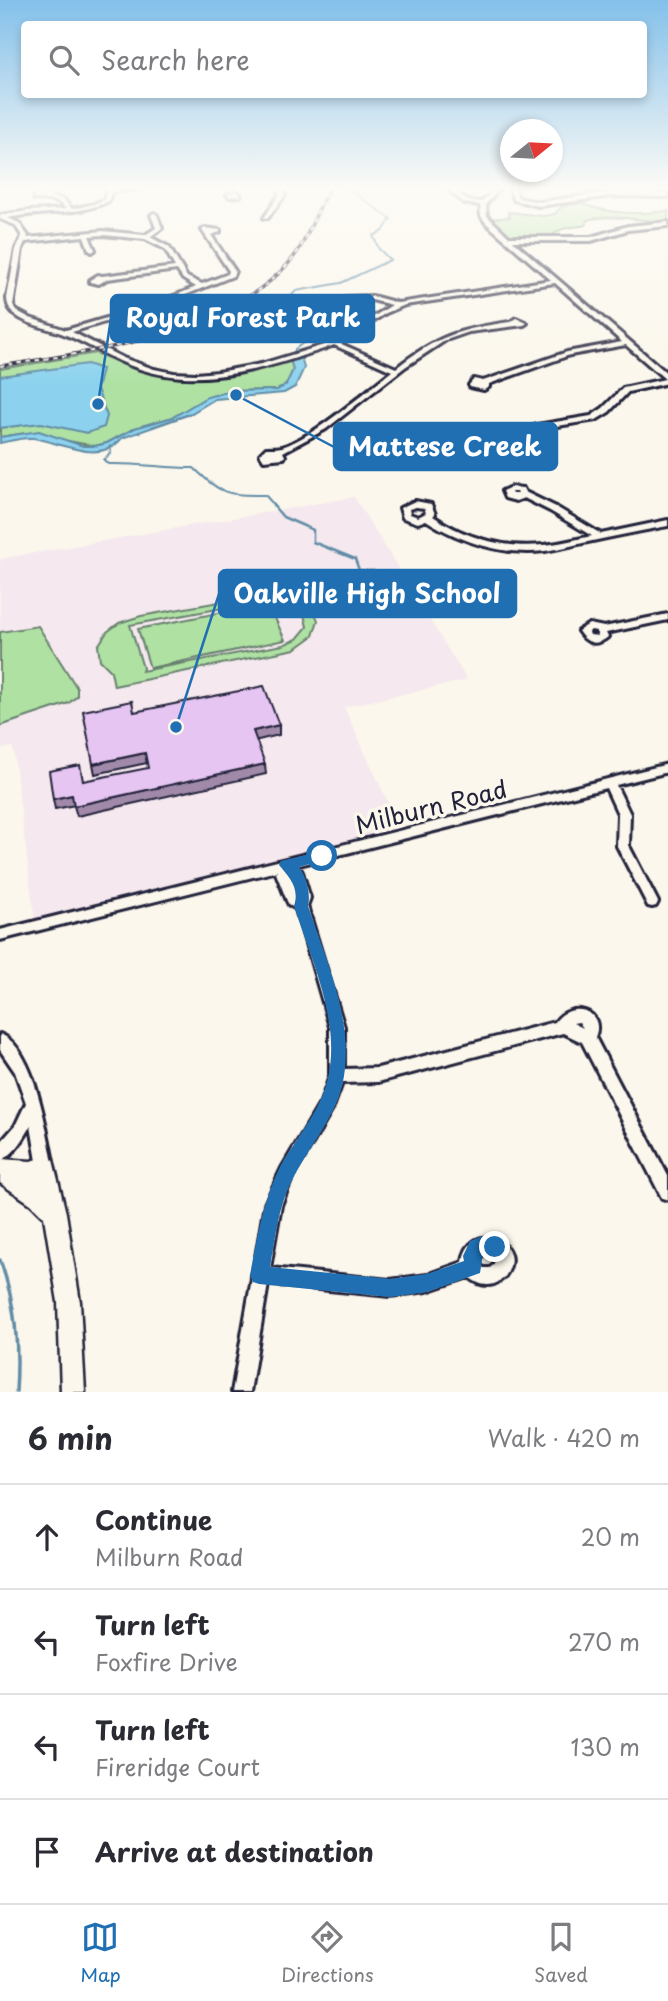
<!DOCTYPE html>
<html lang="en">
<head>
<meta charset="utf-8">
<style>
	:root { --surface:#fff; --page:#f7f7f7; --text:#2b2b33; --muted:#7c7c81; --line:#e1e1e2; --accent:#1f6fb2 }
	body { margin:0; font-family:"Playpen Sans",sans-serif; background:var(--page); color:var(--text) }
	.compass { position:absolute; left:500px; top:119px; width:63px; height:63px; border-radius:50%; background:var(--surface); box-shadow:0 4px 10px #0003; rotate:72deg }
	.stop { position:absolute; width:21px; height:21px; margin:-16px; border:5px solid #1f6fb2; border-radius:50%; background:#fff }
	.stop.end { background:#1f6fb2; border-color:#fff; box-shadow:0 2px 7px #0008 }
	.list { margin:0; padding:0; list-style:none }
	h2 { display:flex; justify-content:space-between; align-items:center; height:91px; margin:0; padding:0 28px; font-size:30px }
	h2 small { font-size:23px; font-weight:400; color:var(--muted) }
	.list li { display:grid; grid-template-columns:46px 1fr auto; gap:21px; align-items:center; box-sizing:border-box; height:105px; padding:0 28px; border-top:2px solid var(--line) }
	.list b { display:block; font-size:26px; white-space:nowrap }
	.list p { margin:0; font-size:23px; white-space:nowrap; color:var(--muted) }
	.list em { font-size:23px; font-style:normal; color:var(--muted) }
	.icon { flex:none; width:38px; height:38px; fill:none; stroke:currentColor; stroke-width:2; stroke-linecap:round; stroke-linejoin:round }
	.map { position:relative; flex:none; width:668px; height:1392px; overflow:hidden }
	.search { position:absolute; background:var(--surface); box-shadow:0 4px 10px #0003; left:21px; right:21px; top:21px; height:77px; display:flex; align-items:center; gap:18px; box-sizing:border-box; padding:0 24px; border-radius:7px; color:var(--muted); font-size:26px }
	.sheet { height:511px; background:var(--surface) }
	nav { display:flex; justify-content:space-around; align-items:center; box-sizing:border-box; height:98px; border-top:2px solid var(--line); background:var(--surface); font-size:19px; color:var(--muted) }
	nav a { display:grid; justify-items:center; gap:4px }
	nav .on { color:var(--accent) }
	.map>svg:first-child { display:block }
</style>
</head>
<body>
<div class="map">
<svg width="668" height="1392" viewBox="0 0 668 1392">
	<rect width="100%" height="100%" fill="#fbf7ec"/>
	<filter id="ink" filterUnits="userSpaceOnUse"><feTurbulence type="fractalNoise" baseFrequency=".0143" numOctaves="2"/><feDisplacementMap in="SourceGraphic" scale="14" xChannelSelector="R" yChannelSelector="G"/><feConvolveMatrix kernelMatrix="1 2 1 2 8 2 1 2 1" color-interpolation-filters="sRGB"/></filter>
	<g filter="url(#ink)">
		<path fill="#f5e8ee" d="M354,497L467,680L344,707L401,831L35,922L13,747L0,749V559Z"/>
		<path fill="#afe1a3" stroke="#68826f" stroke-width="2" fill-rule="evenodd" d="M583,203C605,215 644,214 668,211V221C640,222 614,213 587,220L586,225C574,228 559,226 551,237H514L509,236L490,219L510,217L508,212L543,216L555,214L561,207Z
			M96,353C133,368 171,383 212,378C237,375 262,366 286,360L291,362L293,370L286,385L277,390L231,391L173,417L135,428L107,443L95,446L26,433L0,437V369Z
			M275,592C294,595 310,600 318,620L313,636L295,649L114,686L111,671L100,660L98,646L107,632L119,623L141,616ZM272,599L291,603L304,614L307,627L297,639L283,645L142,671L143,668L130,625Z
			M268,603L285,640L150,668L138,629Z
			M38,626L77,688V696L69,703L0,726V632Z"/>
		<path fill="#8cd2ee" stroke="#628ca6" stroke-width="2" d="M301,356L304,368L295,387L284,393L215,399L190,414L122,438C99,466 62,442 33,438C23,437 10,441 0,443V437L39,431L83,446H95L107,443L135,428L173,417L207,397L231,391L277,390L286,385L293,370L291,362L286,360Z
			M87,364L102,369L97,389L107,416L104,427L87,433L41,423L0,428V376Z"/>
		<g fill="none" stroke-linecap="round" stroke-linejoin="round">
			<path stroke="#628ca6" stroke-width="2" d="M294,355L295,349L311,337L304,325L287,313L286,301L296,291L341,283L390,260L379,249L373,236L383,231L391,219L349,189
				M152,427L192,413
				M110,446L111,452L104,460L108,464C137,463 165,468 194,468C222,495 226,495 265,495L274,505"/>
			<path stroke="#628ca6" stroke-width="2.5" d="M272,504L283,517L313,530V542L355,559L359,570L375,571L397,586L428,585L504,604"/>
			<path stroke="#628ca6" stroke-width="3.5" d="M0,1260C16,1304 19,1345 16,1392"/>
			<g stroke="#22223b" stroke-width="6">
				<path id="minor" d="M106,189H140L111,192L109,201C76,217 42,210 8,218L19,223L28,236L27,238L103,231L145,235L156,228L151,215L154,213L157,215L162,228L150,237L169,247L187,277L202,284L228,274L229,271L202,230L205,228L220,230V232L211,235L235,271L233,276L155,307L72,332L123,358L154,369L174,373L196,374L218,372L261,364L324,345L344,335L392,305L372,300H345V298L347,297L372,296L398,303L551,280L486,223L481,216L480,205L464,203L448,189H454L468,201L482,202L494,189H499L486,204L487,216L509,237H591L628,226L668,222V226L628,230L591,241H513L668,374V383L628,392L609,412L596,420L538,429L515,437L517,439L511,444H498L491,438L494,432H506L510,434L537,425L591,416L603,408L623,388L665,379L626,345L570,355L489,384V387L484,390L470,387L469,385L474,379L483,381L567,352L622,342L555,283L405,305L386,313L339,343L396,368C437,336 459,329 510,322L516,318L527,323L524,325L469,332L446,340L405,367L326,429L283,452L285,456L284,458L264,460L260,454L266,448C271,448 278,448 282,447C317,435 362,394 392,371L334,345C320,351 306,354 293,359C243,374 191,386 140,369C112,360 88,343 61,333C43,326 7,322 7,298L16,249L22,236L15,225L0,219V215L28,211L66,209C57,198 48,200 34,199V197L41,193L49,194L52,197L64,200L72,209L94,204L105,199ZM103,235L145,239L165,249L175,267L102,276L98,275L90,280V282L99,284L107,279L177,270L183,279L196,287L151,305L66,330L30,318L17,311L13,306L22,249L25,242L84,236L89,250L92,252L95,250L89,236ZM500,436H504L508,439L503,441L499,438Z
					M279,189H285V195L268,218H264L279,195Z
					M510,189H515L518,198L539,202L611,192L668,193V197L611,196L539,206L514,200Z
					M236,191L240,194V196L230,197L227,195Z
					M511,487L523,488L525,492L556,507L601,534L668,520V526C639,531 611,537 583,543C570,546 558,549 545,551C504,556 460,542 426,520L418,523L403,518L400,508L415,501L431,504L435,514L433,516C465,538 504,549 543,545C559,544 576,539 592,536L550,511L524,498L516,501L505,498L502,491ZM511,492H517L518,494H512ZM416,507L424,508L426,513L418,517L410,514L409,509Z
					M668,614V620L606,633L608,637C596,647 586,643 578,631L589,624L604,627ZM591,630L596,631L598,636L590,635L589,632Z
					M668,764V772L616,785L630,814L629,846L658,902L656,906L652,907L648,906L617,846L618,814L606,788L295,866L300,868L302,872L310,898L307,906L344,1027V1069L378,1068L555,1022C571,999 606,1011 595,1037L668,1176V1200L662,1198L582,1042L563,1033L378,1082L342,1083L332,1110L292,1178L281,1205L270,1268L390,1280L427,1275L463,1262C467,1222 521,1237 509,1269C506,1277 502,1281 494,1284C485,1287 476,1283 469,1277L427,1291L390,1296L268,1284L250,1392H232L252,1278L251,1275L254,1269L265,1204L282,1168L321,1102L330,1076V1027L296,909L289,905L287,901L276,873L277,871L0,940V930ZM579,1022L583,1028L573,1023ZM484,1254H490L494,1258V1264L490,1268H484L480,1265V1258Z
					M0,1034C35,1047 47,1134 54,1167L51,1172L46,1175L41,1172L38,1167L31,1126C24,1139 14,1155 0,1161V1143L15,1126L26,1103L15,1072L0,1050Z"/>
			</g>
			<g stroke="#22223b" stroke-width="5">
				<path id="major" d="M46,1157L53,1160L66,1213L80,1302L85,1392H61L58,1302L44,1217L31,1204L0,1183V1159L31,1161Z"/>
			</g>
			<use href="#minor" fill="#fbf7ec" fill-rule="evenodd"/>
			<use href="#major" fill="#fbf7ec" fill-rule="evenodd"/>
			<g stroke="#22223b" stroke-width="3.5">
				<path id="rail" d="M0,366C93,351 221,337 288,264C307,243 315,213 329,189"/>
			</g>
			<use href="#rail" stroke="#fbf7ec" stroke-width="2" stroke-dasharray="4.5" stroke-linecap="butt"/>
		</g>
		<path fill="#a18aa9" stroke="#22223b" stroke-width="2" d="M279,725V735L254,741L253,731Z
			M145,753L147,763L95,774L93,764Z
			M265,764L266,774L77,816L74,806Z
			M72,795L75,805L55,809L53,799Z"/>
		<path fill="#e6c5f2" stroke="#22223b" stroke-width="2" d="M264,686L279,725L253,731L265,764L74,806L72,795L53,799L49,771L80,765L83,781L148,768L145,753L93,764L83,711L132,701L134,712Z"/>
	</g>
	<linearGradient id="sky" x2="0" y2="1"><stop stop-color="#83c0ea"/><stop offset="0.49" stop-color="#fdfbf6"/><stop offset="1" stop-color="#fdfbf6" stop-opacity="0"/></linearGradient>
	<rect width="668" height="384" fill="url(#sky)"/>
	<path fill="#1f6fb2" d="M322,851L329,856L327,859L299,867C306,876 311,894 308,906C326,960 353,1018 344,1076C338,1115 309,1146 292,1180C278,1208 275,1237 270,1267L390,1279L427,1274L464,1261L463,1256L470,1241L486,1235L501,1241L504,1247L501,1253L495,1256L483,1254L480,1273L427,1292L390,1297L259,1284L253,1282L250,1275C257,1238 263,1202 280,1167C296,1138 321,1111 328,1078C341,1021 311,959 294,906C300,888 289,877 279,865L281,861Z"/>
	<g text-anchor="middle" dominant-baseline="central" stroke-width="7" stroke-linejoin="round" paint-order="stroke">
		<g font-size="24" fill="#22223b" stroke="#fbf7ec">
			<text transform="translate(431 806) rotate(-14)">Milburn Road</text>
		</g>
	</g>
	<path fill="none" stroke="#1f6fb2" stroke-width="2.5" d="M98 404L111 318M236 395L334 447M176 727L219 594"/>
	<g fill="#1f6fb2" stroke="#fbf7ec" stroke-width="2.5">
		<circle cx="98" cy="404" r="7"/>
		<circle cx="236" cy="395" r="7"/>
		<circle cx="176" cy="727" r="7"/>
	</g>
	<g fill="#1f6fb2" stroke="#1f6fb2" stroke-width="2.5">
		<rect x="111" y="295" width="263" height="47" rx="7"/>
		<rect x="334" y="423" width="223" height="47" rx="7"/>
		<rect x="219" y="570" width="297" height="47" rx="7"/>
	</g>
	<g font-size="26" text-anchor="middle" font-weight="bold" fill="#fff">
		<text x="243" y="327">Royal Forest Park</text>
		<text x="445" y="456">Mattese Creek</text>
		<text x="367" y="603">Oakville High School</text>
	</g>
</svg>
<svg class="compass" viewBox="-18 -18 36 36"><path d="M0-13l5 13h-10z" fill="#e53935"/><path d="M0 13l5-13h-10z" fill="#7c7c81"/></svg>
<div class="stop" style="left:322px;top:856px"></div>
<div class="stop end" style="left:495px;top:1247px"></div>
<div class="search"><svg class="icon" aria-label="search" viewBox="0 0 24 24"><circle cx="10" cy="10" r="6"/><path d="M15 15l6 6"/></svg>Search here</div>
</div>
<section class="sheet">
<h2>6 min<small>Walk · 420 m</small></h2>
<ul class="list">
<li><svg class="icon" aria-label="ahead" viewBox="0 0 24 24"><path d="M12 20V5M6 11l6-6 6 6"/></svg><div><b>Continue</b><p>Milburn Road</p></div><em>20 m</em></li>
<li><svg class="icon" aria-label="left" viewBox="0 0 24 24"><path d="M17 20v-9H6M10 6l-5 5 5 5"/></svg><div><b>Turn left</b><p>Foxfire Drive</p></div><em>270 m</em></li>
<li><svg class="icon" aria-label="left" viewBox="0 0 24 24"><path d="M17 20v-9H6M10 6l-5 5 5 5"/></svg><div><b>Turn left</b><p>Fireridge Court</p></div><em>130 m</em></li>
<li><svg class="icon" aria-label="arrive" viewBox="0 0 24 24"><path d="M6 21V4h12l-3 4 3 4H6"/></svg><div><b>Arrive at destination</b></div></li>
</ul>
</section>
<nav>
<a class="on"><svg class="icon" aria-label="map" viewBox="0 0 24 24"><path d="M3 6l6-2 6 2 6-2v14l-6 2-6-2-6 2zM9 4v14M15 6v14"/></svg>Map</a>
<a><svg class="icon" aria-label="directions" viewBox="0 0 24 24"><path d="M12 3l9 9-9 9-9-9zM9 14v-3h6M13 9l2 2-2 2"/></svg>Directions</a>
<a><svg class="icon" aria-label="saved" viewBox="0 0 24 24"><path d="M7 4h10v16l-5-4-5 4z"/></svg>Saved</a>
</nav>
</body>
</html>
